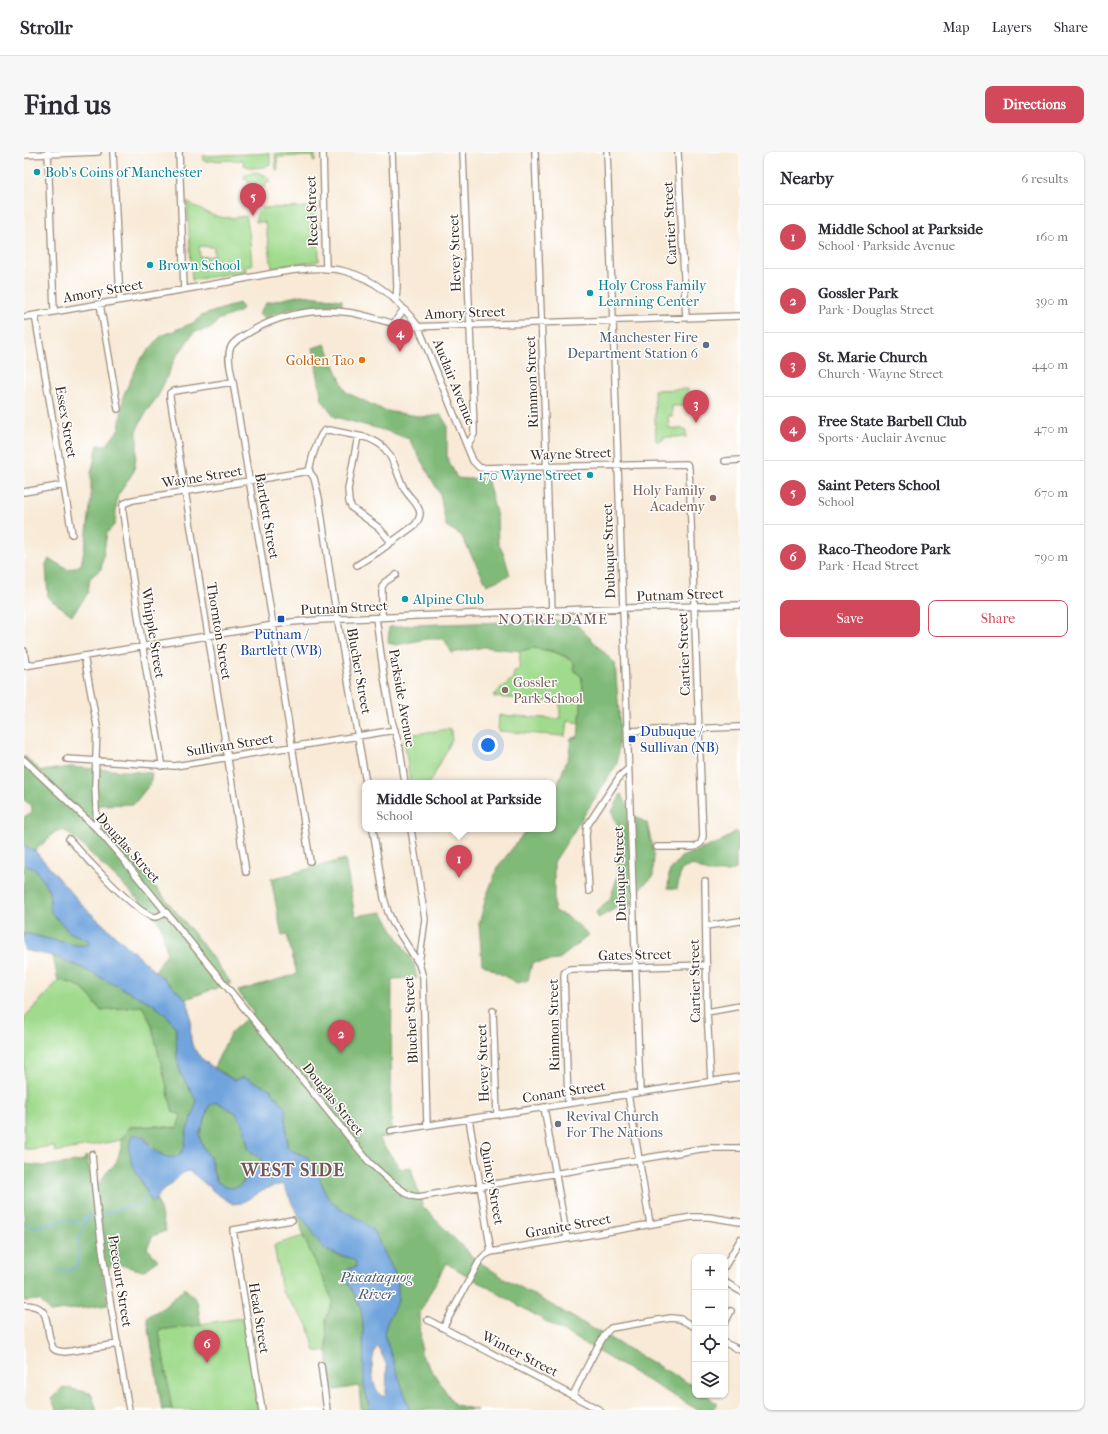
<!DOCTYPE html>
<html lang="en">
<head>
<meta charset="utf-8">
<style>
	:root { --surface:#fff; --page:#f7f7f7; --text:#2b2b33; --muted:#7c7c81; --line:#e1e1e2; --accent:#d1495b }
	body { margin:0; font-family:"IM FELL French Canon",serif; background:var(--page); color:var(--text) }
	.controls { position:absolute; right:12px; bottom:12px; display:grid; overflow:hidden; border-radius:8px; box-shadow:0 1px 3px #0004 }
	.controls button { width:36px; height:36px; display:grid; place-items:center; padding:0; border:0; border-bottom:1px solid var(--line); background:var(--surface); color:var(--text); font:20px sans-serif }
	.you { position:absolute; left:464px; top:593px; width:14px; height:14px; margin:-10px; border:3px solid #fff; border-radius:50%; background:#1a73e8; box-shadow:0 0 0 6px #1a73e833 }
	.badge { display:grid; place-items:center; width:26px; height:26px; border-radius:50%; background:var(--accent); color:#fff; font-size:13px; font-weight:700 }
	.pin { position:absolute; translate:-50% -33px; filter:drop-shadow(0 1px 2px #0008) }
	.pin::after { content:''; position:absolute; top:21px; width:14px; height:12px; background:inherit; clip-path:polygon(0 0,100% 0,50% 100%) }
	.popup { position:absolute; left:338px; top:628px; width:194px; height:52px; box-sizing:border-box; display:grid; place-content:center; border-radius:8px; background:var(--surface); filter:drop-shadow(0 1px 3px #0005); font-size:13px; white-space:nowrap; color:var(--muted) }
	.popup b { font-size:15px; color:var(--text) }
	.popup::after { content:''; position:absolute; left:50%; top:100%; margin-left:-8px; border:8px solid transparent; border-top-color:var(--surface) }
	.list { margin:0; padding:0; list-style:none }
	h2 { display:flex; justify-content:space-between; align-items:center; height:52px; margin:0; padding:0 16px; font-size:17px }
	h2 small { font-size:13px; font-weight:400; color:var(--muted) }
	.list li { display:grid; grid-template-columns:26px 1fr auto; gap:12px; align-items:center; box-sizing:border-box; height:64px; padding:0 16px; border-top:1px solid var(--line) }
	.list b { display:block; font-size:15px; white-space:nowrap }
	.list p { margin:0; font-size:13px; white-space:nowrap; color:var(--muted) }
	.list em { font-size:13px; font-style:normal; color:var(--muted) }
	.actions { display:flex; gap:8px; padding:12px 16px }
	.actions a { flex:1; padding:9px 0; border:1px solid var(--accent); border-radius:8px; text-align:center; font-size:14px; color:var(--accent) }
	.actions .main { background:var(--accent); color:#fff }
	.icon { flex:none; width:22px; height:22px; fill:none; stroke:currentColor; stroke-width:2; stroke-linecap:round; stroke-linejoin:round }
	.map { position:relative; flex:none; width:716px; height:1258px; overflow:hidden; border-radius:8px }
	header { display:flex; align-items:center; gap:24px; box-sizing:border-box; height:56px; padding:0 20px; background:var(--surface); border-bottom:1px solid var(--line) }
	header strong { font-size:19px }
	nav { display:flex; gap:22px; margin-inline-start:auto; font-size:14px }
	.intro { display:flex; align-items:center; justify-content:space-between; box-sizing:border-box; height:96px; padding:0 24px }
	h1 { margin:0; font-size:28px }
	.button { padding:10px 18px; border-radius:8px; background:var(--accent); color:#fff; font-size:14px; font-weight:700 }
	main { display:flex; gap:24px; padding:0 24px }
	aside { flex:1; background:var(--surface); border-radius:8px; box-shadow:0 1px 3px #0004 }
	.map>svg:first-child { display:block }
</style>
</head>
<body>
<header>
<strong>Strollr</strong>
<nav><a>Map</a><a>Layers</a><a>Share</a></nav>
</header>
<div class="intro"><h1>Find us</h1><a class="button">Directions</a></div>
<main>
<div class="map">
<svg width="716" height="1258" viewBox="0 0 716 1258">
	<rect width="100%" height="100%" fill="#fff"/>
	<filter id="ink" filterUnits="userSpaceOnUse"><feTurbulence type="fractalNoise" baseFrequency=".025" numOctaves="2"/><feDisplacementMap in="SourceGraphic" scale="8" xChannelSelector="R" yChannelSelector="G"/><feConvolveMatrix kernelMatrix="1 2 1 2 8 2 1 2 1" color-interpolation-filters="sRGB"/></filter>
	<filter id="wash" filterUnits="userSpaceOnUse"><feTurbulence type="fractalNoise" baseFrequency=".012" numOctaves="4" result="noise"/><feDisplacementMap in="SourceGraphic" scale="16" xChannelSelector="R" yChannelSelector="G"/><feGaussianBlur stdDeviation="0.9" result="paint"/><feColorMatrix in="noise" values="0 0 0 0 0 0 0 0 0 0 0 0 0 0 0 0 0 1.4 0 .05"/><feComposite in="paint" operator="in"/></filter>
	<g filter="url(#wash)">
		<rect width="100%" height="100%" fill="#f8ead7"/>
		<path fill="#a0da8d" stroke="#6e8256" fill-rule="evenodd" d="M291,0V9H289V4L253,5L254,18H252L251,2Z
			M246,1V12C238,17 227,17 220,13L219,8L180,9L179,4Z
			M232,20L241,23L247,29L242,30V35H224V27H219C221,21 226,21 232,20Z
			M163,49C185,63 194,69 222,64L225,79L228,113H221L222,119L168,128ZM175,94L190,95V104L176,105Z
			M293,55L295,109L248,116L241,70H232C232,63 233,60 238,56Z
			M664,237V254H648V264H644L645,276L662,277V285H639V288L632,289L630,238Z
			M509,496C525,499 538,500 550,512V518L557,524L559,534L556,571L543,569L541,584L474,579L475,563L536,567V550L470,545V543L489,526L490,519L495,518L496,499Z
			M425,577L427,580L428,588L406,631H386L380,586L383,583Z
			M34,829C58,830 64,842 77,859L118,854L127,871L149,960L158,963L154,976L132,974L105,975L97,988L31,1000L30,994L7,997H0V866Z
			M279,1084L309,1149L302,1167L303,1200L291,1199L284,1173L258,1140L250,1093Z
			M218,1166L234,1258H148L135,1178Z"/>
		<path fill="#80ba78" stroke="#5e724b" d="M277,143L318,148V153L272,155L240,167L235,162L242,151Z
			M215,151L219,156L215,160L194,168L188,176L170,180L151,207L134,244L122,260L113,277V297L110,319L93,345L91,372L83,381L77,417L66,426L64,441L48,463L24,446L22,412L25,407L45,418L57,413L62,389L67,347V321L74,293L82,294L95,277L100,242L116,208L137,184L171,170L177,164Z
			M301,192L322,240L361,259L401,265L417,263L423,273V305L433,326L443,327L463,326L473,365L474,391L480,403L486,423L463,433L437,383L422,374L416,342L385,287L363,279L311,265L298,248L289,196Z
			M548,468L591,511L596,574L593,612L530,710V758L551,770L565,783L534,808L508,811L504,828L493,831L458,812L455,772L462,745L474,715L503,677H529V644L545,603L547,586L554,585L559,534L557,524L550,518V512L543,505L528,499L509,496L496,499L460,495L428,501L420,487H402L372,493L364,491L365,475L388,473Z
			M0,604L17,619L46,615L128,621L126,632L110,652L77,653L68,659V667L98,695L169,780L207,831L162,847L131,819L143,801L137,773L124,757L59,694L39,677L31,680L11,699L0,693V665L8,660V654L0,648Z
			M597,642L610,664L623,671L630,702L629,725L619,733L605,756L598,753L574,766L572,760L586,747L594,723V676L588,660Z
			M712,679L716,685V698L712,700V717L705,720H684L668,713L657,718L653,737L644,736L645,720L657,705L696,690Z
			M321,707L331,764L358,760L390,812L393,826L368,827L367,948L368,984L354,986L377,1017L387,1016L399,1055L450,1106L475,1123L671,1235V1243H683L693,1252L688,1258H674L422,1111L396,1160L397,1203L431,1253L453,1258H386L360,1182L362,1173L374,1148V1128L350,1080L339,1069L314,1056L303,1044L291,1015L276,1001L268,999L263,995L262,975L210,928L190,915L207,880L229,861L214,839L273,822L263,783L258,784L247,727Z
			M0,713L11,717L25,738L27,760L35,769L45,780L66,789L63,793H50L0,781Z
			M29,804L56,815L129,852L143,864L152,876L153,906L157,922L172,948C171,954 170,960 168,966C167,970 164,974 163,978C161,983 162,988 161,993C153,1021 128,996 119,984L117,1030L128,1050L133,1048L142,1079L129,1084L123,1096L134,1108L119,1119L93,1112L78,1118L84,1153L26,1160L16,1148L0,1149V1012L20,1014L60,1009L61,1005L63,1004L67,1033L77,1030L82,1021L92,1011L97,996V988L105,975L132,974L153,976L157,963L149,960L127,871L118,854L77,859C64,842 58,830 34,829Z
			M193,950L212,961L219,973L224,994L228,1001L238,1007L239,1012C234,1017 229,1018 224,1023C219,1028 217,1035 209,1036C188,1037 191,1017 186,1005C183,999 177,993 176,986C175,982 184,955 187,952C189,951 191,951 193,950Z
			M274,1061L285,1074L292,1086L312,1103L328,1106L332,1110V1115L325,1116L322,1127L329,1139L337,1158L339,1172L340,1233L346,1258H337L335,1234L311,1238L305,1233L302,1167L309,1149L279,1084Z
			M161,1136L173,1149L177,1173L135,1178L148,1258H138L123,1165L140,1155Z
			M39,1235L67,1241L73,1258H33L27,1247Z"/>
		<path fill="#71a4dd" stroke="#56677e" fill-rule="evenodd" d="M0,693L11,699L62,757L162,847C170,865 165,871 167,888C170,906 195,920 210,928L220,925L246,937L261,956L263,995L268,999L284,1005L291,1015L303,1044L314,1056L339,1069L350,1080L374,1128V1148L362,1173L360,1182L386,1258H346L340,1233L339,1172L337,1158L329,1139L322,1127L320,1120L325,1116L332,1115V1110C324,1102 311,1105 301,1097C294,1091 290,1081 285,1074C281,1068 274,1063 271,1057C266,1049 264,1040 259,1032L244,1036L217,1051L209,1052L193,1042L166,1019C155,1020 152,1029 145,1034C143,1036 140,1036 139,1038C134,1042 135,1047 128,1050C120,1029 98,1007 108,983C119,981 121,988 127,995C138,1006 156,1012 161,993C162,988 161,982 163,977C164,973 167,970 168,966C170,960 171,954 172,948L157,922L153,906L152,876L143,864L129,852L56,815L29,804L0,798V781L50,793H63L66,789L45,780L35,769L27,760L25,738L11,717L0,713ZM193,950L212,961L219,973L225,998L238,1007L239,1012L233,1018L224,1023L218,1032L214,1035L209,1036L202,1035L193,1030L189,1020L186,1006L178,993L175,982L182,965L183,958L186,953ZM354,1194L363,1214L362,1242L360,1245C346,1240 345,1202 354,1194Z"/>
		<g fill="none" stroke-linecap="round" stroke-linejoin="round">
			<path stroke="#71a4dd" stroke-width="1.5" d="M0,1072L10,1075L43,1068L53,1070L67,1063L83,1061L99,1055L117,1054L125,1041
				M31,1118L44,1120L54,1113C54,1091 52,1083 66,1064"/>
		</g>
	</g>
	<g filter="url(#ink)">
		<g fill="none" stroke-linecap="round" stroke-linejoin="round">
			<g stroke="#9a8a7a" stroke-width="8">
				<path id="minor" d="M24,0L30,159
					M89,0L96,148
					M155,0L160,137
					M299,0L302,117
					M368,0L373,135L372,148
					M439,0L450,276V282L443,294
					M511,0L528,459
					M583,0L616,940
					M654,0L662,166
					M0,3L74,0
					M76,152L94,257
					M11,163L48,382
					M0,165C68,153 136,141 203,130C236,124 289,111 320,119C353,127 374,148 394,174L449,309L456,316L663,312L665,317L679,684L677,691L671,695H633
					M369,172L380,157
					M209,230L150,239L146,241V245L222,720
					M334,284L324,337L325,350L328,356L355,376L367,390
					M701,309L716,308
					M285,319L290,326L295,346L308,436L342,631
					M285,319C288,305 292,289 300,279L305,278L344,286C350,289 356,291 360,296C371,307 373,324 381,338C385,345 395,352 396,361C396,366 394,369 391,373L354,400L333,413
					M0,340L40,333
					M352,466L360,525L368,569L376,597L381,631
					M358,466V435L361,430L372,423
					M0,499L2,513
					M60,504L73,574L71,634L73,677
					M0,514L268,470L295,468L564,457L716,453
					M604,579L716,575
					M43,607L151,614L371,578
					M0,608L73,677L98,706L346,1011L366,1029L382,1041L388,1044L394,1045L676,997L686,996H716
					M137,614L138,610L122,517L99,361V352L109,348L285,319
					M349,677L360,746L364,760L369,771L395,812L399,825L403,973
					M387,677L401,767L395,812
					M45,687C58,702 114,764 131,765C135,765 139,762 142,760
					M286,709L253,497L209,230C207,220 203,206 206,197C208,190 216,186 221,183C250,164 286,156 321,160C343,162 364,172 386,175L716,164
					M681,729L683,860L687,929
					M565,739L562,685L563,674L596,624L604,617
					M682,774L716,769
					M469,859L473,963
					M683,860L716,854
					M604,942L626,1072
					M544,951L540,823L541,819L546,817L683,813
					M520,955L543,1087
					M445,967L467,1100
					M367,979L716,925
					M68,1002C74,1088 90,1173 105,1258
					M701,1114L716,1088
					M701,1130L716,1139
					M0,1153C26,1153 21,1168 26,1187C27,1190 28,1194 29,1196C32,1200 37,1199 41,1200L94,1192
					M404,1168L576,1258
					M701,1171L707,1159
					M419,1176L456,1108L461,1103L467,1100L668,1065H685L716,1070
					M701,1191L716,1198
					M297,1213L303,1258
					M549,1243C556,1230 577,1183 587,1176L647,1166L656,1167L671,1175
					M238,1258L209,1078L268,1068"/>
			</g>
			<use href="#minor" stroke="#fff" stroke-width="5.5"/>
		</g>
	</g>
	<g fill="#0f9aa8" stroke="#fff" stroke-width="1.5">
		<circle cx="13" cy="20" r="4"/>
		<circle cx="126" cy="113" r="4"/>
		<circle cx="566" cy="141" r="4"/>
		<circle cx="566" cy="323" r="4"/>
		<circle cx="381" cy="447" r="4"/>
	</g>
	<circle fill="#5c6f8a" stroke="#fff" stroke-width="1.5" cx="682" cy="193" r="4"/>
	<circle fill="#e8710a" stroke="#fff" stroke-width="1.5" cx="338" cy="208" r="4"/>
	<g fill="#8d6e63" stroke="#fff" stroke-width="1.5">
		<circle cx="689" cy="346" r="4"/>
		<circle cx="481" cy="538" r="4"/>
	</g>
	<g fill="#1a4fb4" stroke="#fff" stroke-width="1.5">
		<rect x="253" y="463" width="8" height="8" rx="2"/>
		<rect x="604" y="583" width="8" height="8" rx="2"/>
	</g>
	<circle fill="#6b7280" stroke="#fff" stroke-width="1.5" cx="534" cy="972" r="4"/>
	<g text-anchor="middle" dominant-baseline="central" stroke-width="3" stroke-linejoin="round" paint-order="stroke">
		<g font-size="14" fill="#0d838f" stroke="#fff" text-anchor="start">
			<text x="21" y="20">Bob's Coins of Manchester</text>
			<text x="134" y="113">Brown School</text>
			<text x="574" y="133">Holy Cross Family<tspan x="574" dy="16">Learning Center</tspan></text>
			<text x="558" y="323" text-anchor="end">170 Wayne Street</text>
			<text x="389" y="447">Alpine Club</text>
		</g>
		<g font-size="14" fill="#3b2a1e" stroke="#fff">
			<text transform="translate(288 59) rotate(-92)">Reed Street</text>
			<text transform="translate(646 71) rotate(-93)">Cartier Street</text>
			<text transform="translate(431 101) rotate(-92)">Hevey Street</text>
			<text transform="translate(79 139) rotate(-10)">Amory Street</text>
			<text transform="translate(441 161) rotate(-2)">Amory Street</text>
			<text transform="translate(430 230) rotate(68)">Auclair Avenue</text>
			<text transform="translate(508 230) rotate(-92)">Rimmon Street</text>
			<text transform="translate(42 270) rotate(80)">Essex Street</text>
			<text transform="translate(547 302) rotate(-2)">Wayne Street</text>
			<text transform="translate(178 325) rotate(-9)">Wayne Street</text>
			<text transform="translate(243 364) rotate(80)">Bartlett Street</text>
			<text transform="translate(585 399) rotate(-92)">Dubuque Street</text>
			<text transform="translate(656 443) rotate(-2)">Putnam Street</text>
			<text transform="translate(320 456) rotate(-3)">Putnam Street</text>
			<text transform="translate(195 479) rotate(81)">Thornton Street</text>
			<text transform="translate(129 481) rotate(81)">Whipple Street</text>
			<text transform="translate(660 502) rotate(-92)">Cartier Street</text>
			<text transform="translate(335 519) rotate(80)">Blucher Street</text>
			<text transform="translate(378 546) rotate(80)">Parkside Avenue</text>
			<text transform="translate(206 593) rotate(-9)">Sullivan Street</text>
			<text transform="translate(104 696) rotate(48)">Douglas Street</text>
			<text transform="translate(596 722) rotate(-92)">Dubuque Street</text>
			<text transform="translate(611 803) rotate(-1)">Gates Street</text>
			<text transform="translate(671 829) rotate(-91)">Cartier Street</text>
			<text transform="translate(387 868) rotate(-93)">Blucher Street</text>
			<text transform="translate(530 873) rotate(-91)">Rimmon Street</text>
			<text transform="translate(459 911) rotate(-92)">Hevey Street</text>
			<text transform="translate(540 940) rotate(-9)">Conant Street</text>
			<text transform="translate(309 947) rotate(51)">Douglas Street</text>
			<text transform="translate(468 1031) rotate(80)">Quincy Street</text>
			<text transform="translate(544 1074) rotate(-10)">Granite Street</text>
			<text transform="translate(96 1129) rotate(81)">Precourt Street</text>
			<text transform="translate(235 1166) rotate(81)">Head Street</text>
			<text transform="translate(496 1202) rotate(27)">Winter Street</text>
		</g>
		<g font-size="14" fill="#4e5e75" stroke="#fff" text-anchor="end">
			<text x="674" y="185">Manchester Fire<tspan x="674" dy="16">Department Station 6</tspan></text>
		</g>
		<g font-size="14" fill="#c56008" stroke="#fff" text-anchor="end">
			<text x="330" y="208">Golden Tao</text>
		</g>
		<g font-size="14" fill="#785e54" stroke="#fff" text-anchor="end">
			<text x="681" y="338">Holy Family<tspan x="681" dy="16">Academy</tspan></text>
			<text x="489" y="530" text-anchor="start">Gossler<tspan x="489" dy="16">Park School</tspan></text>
		</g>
		<g font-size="14" fill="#164399" stroke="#fff">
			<text x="257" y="482">Putnam /<tspan x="257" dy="16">Bartlett (WB)</tspan></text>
			<text x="616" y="579" text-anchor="start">Dubuque /<tspan x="616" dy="16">Sullivan (NB)</tspan></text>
		</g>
		<g font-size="14" fill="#5b616d" stroke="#fff" text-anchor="start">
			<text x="542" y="964">Revival Church<tspan x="542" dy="16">For The Nations</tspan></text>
		</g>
		<g font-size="15" letter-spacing="1" fill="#745657" stroke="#fff">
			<text x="529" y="467">NOTRE DAME</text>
		</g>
		<g font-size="15" font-style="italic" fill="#515b6a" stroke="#fff">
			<text x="352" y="1125">Piscataquog<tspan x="352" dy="17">River</tspan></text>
		</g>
		<g font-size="18" font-weight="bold" letter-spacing="1" fill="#745657" stroke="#fff">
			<text x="269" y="1018">WEST SIDE</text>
		</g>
	</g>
</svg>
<div class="controls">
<button>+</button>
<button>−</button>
<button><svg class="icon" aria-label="locate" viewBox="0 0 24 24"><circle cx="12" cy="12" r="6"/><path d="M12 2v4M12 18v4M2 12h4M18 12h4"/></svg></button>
<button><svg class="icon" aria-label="layers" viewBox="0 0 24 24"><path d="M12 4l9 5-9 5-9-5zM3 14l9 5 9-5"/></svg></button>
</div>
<div class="you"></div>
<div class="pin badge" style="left:435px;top:726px">1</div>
<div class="popup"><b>Middle School at Parkside</b>School</div>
<div class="pin badge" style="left:317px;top:901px">2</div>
<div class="pin badge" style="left:672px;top:271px">3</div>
<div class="pin badge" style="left:376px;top:200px">4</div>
<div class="pin badge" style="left:229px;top:64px">5</div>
<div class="pin badge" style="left:183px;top:1211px">6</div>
</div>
<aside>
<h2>Nearby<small>6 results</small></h2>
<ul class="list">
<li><span class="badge">1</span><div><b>Middle School at Parkside</b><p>School · Parkside Avenue</p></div><em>160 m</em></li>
<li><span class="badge">2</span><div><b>Gossler Park</b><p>Park · Douglas Street</p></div><em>390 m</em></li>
<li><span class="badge">3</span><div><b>St. Marie Church</b><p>Church · Wayne Street</p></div><em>440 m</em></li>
<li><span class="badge">4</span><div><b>Free State Barbell Club</b><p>Sports · Auclair Avenue</p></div><em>470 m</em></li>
<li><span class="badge">5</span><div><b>Saint Peters School</b><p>School</p></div><em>670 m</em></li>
<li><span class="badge">6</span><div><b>Raco-Theodore Park</b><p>Park · Head Street</p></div><em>790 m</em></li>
</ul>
<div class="actions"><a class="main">Save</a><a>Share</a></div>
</aside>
</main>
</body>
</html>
